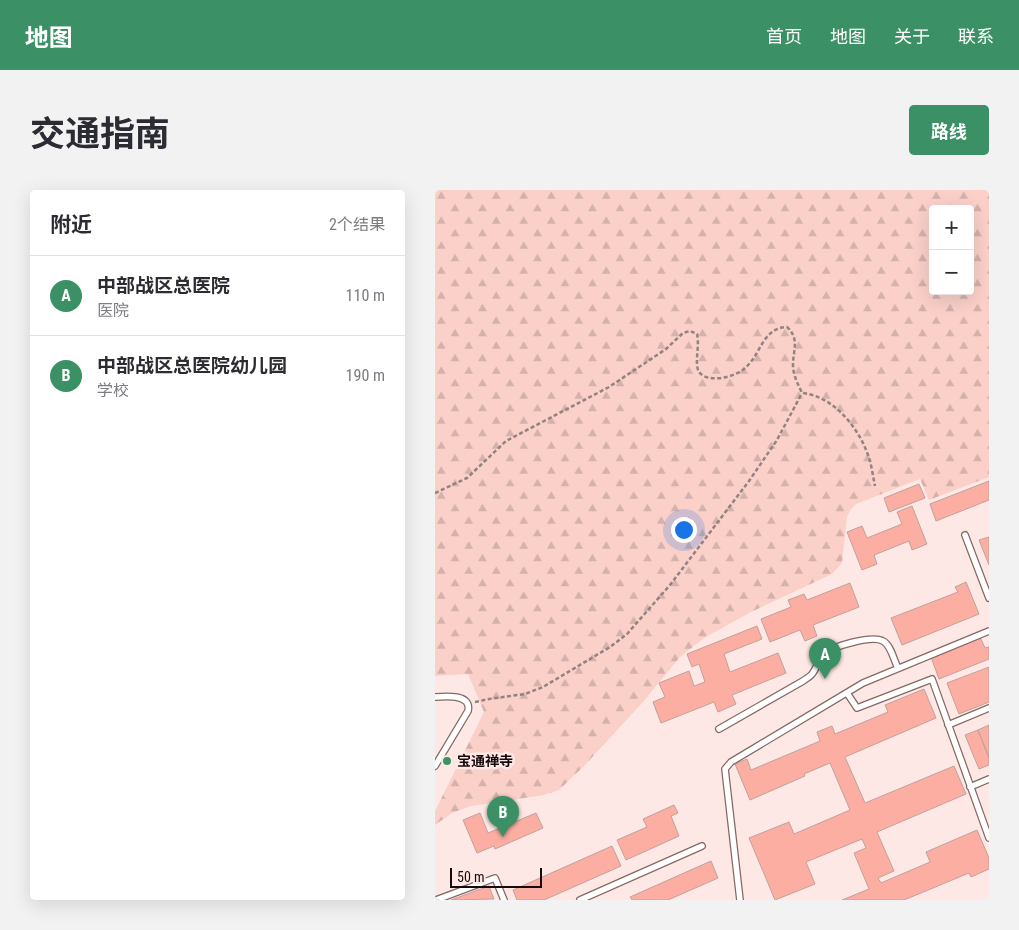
<!DOCTYPE html>
<html lang="zh">
<head>
<meta charset="utf-8">
<style>
	:root { --surface:#fff; --page:#f2f2f3; --text:#2b2b33; --muted:#7c7c81; --line:#e1e1e2; --accent:#3b9165 }
	body { margin:0; font-family:"Roboto Condensed","Noto Sans SC",sans-serif; background:var(--page); color:var(--text) }
	.controls { position:absolute; right:15px; top:15px; display:grid; overflow:hidden; border-radius:5px; box-shadow:0 5px 20px #0002 }
	.controls button { width:45px; height:45px; display:grid; place-items:center; padding:0; border:0; border-bottom:1px solid var(--line); background:var(--surface); color:var(--text); font:25px sans-serif }
	.scale { position:absolute; left:15px; bottom:12px; width:92px; box-sizing:border-box; padding-left:5px; border:2px solid #150a09; border-top:0; font-size:14px; line-height:18px; white-space:nowrap; color:#150a09; -webkit-text-stroke:4px #fde8e5; paint-order:stroke }
	.you { position:absolute; left:248px; top:339px; width:18px; height:18px; margin:-12px; border:4px solid #fff; border-radius:50%; background:#1a73e8; box-shadow:0 0 0 8px #1a73e833 }
	.badge { display:grid; place-items:center; width:32px; height:32px; border-radius:50%; background:var(--accent); color:#fff; font-size:16px; font-weight:700 }
	.pin { position:absolute; translate:-50% -41px; filter:drop-shadow(0 1px 2px #0008) }
	.pin::after { content:''; position:absolute; top:26px; width:18px; height:15px; background:inherit; clip-path:polygon(0 0,100% 0,50% 100%) }
	.list { margin:0; padding:0; list-style:none }
	h2 { display:flex; justify-content:space-between; align-items:center; height:65px; margin:0; padding:0 20px; font-size:21px }
	h2 small { font-size:16px; font-weight:400; color:var(--muted) }
	.list li { display:grid; grid-template-columns:32px 1fr auto; gap:15px; align-items:center; box-sizing:border-box; height:80px; padding:0 20px; border-top:1px solid var(--line) }
	.list b { display:block; font-size:19px; white-space:nowrap }
	.list p { margin:0; font-size:16px; white-space:nowrap; color:var(--muted) }
	.list em { font-size:16px; font-style:normal; color:var(--muted) }
	.map { position:relative; flex:none; width:554px; height:710px; overflow:hidden; border-radius:5px }
	header { display:flex; align-items:center; gap:30px; box-sizing:border-box; height:70px; padding:0 25px; background:var(--accent); color:#fff }
	header strong { font-size:24px }
	nav { display:flex; gap:28px; margin-inline-start:auto; font-size:18px }
	.intro { display:flex; align-items:center; justify-content:space-between; box-sizing:border-box; height:120px; padding:0 30px }
	h1 { margin:0; font-size:35px }
	.button { padding:12px 22px; border-radius:5px; background:var(--accent); color:#fff; font-size:18px; font-weight:700 }
	main { display:flex; gap:30px; padding:0 30px }
	aside { flex:1; background:var(--surface); border-radius:5px; box-shadow:0 5px 20px #0002 }
	.map>svg:first-child { display:block }
</style>
</head>
<body>
<header>
<strong>地图</strong>
<nav><a>首页</a><a>地图</a><a>关于</a><a>联系</a></nav>
</header>
<div class="intro"><h1>交通指南</h1><a class="button">路线</a></div>
<main>
<aside>
<h2>附近<small>2个结果</small></h2>
<ul class="list">
<li><span class="badge">A</span><div><b>中部战区总医院</b><p>医院</p></div><em>110 m</em></li>
<li><span class="badge">B</span><div><b>中部战区总医院幼儿园</b><p>学校</p></div><em>190 m</em></li>
</ul>
</aside>
<div class="map">
<svg width="554" height="710" viewBox="0 0 554 710">
	<defs>
		<pattern id="forest-firs" width="22" height="20" patternUnits="userSpaceOnUse" patternTransform="scale(1.25)"><rect width="22" height="20" fill="#fad0c9"/><path d="M5 1l3.5 6h-7zM16 11l3.5 6h-7z" fill="#d5b1ab"/></pattern>
	</defs>
	<rect width="100%" height="100%" fill="#fde8e5"/>
	<path fill="url(#forest-firs)" fill-rule="evenodd" d="M0,0H554V287L494,310L485,289L421,314L416,319L412,327L407,373L397,384L316,422L269,448L245,467L208,512L149,576L124,600L109,605L36,616L17,623L0,635V621L49,522L33,484L0,486ZM498,19H535V101H498Z"/>
	<path fill="#fcaea2" stroke="#c1a19c" d="M554,291V310L501,331L495,314Z
		M484,294L490,308L454,322L449,308Z
		M477,316L492,354L477,360L474,351L439,365L442,374L427,380L412,342L427,336L432,348L467,334L462,322Z
		M554,347V375L544,350Z
		M531,392L544,424L467,455L456,428L523,402L520,397Z
		M415,393L424,417L378,435L382,446L370,451L365,440L335,452L326,429L356,417L353,410L369,404L372,410Z
		M322,436L327,449L289,464L295,482L343,463L351,483L297,505L301,514L283,522L279,512L226,533L218,512L230,507L224,493L254,481L259,496L270,492L264,474L257,477L252,464Z
		M545,447L550,458L554,457V469L504,489L496,467Z
		M554,477V512L524,524L512,493Z
		M489,499L501,528L410,567L430,613L519,576L531,604L442,642L459,681L443,688L446,693L495,672L491,662L542,640L554,668V679L536,687L534,683L469,710H407L434,699L419,663L431,658L427,649L371,672L380,694L340,710L314,648L354,632L359,644L415,620L395,573L369,584L370,586L315,610L300,574L312,569L316,580L385,551L382,542L397,536L400,544L453,522L450,515Z
		M554,535V568L543,540Z
		M543,540L554,568V575L544,579L530,545Z
		M239,615L243,623L236,626L244,646L191,670L182,650L212,637L208,629Z
		M45,623L53,643L101,623L108,638L60,659L59,656L42,663L28,630Z
		M177,656L186,676L109,710H82L78,700Z
		M276,671L283,688L233,710H197L195,707Z
		M54,696L59,709L16,710Z"/>
	<g fill="none" stroke-linecap="round" stroke-linejoin="round">
		<g stroke="#856863" stroke-width="8">
			<path id="lane" d="M530,345L554,408
				M412,503L422,518L497,489L554,648
				M0,507C11,506 37,504 33,521L0,576
				M513,535L554,518
				M284,539L368,491C370,489 375,487 377,484C382,478 383,470 389,464C398,456 437,445 448,451C456,455 459,471 463,478
				M535,597L554,589
				M1,710L60,688L69,710
				M145,710L267,656
				M305,710L290,579L296,572L428,493L554,441"/>
		</g>
		<path stroke="#928280" stroke-width="2.5" stroke-dasharray="4 2.5" stroke-linecap="butt" d="M0,303L32,288L71,251L174,197L231,159L248,143L255,141L262,144C265,156 259,173 264,182C273,194 301,187 310,178C326,165 327,138 352,137C365,149 358,160 358,175C358,185 363,194 367,203C399,206 425,239 434,268C437,277 438,287 440,296
			M40,512L54,509L90,504L108,497L175,457L192,444L235,395L314,291L342,250L367,203"/>
		<use href="#lane" stroke="#fff" stroke-width="5.5"/>
	</g>
	<circle fill="#3b9165" stroke="#fde8e5" stroke-width="2" cx="12" cy="571" r="5"/>
	<g text-anchor="middle" dominant-baseline="central" stroke-width="5" stroke-linejoin="round" paint-order="stroke">
		<g font-size="14" font-weight="bold" fill="#150a09" stroke="#fde8e5" text-anchor="start">
			<text x="22" y="571">宝通禅寺</text>
		</g>
	</g>
</svg>
<div class="controls">
<button>+</button>
<button>−</button>
</div>
<div class="scale">50 m</div>
<div class="you"></div>
<div class="pin badge" style="left:390px;top:489px">A</div>
<div class="pin badge" style="left:68px;top:647px">B</div>
</div>
</main>
</body>
</html>
